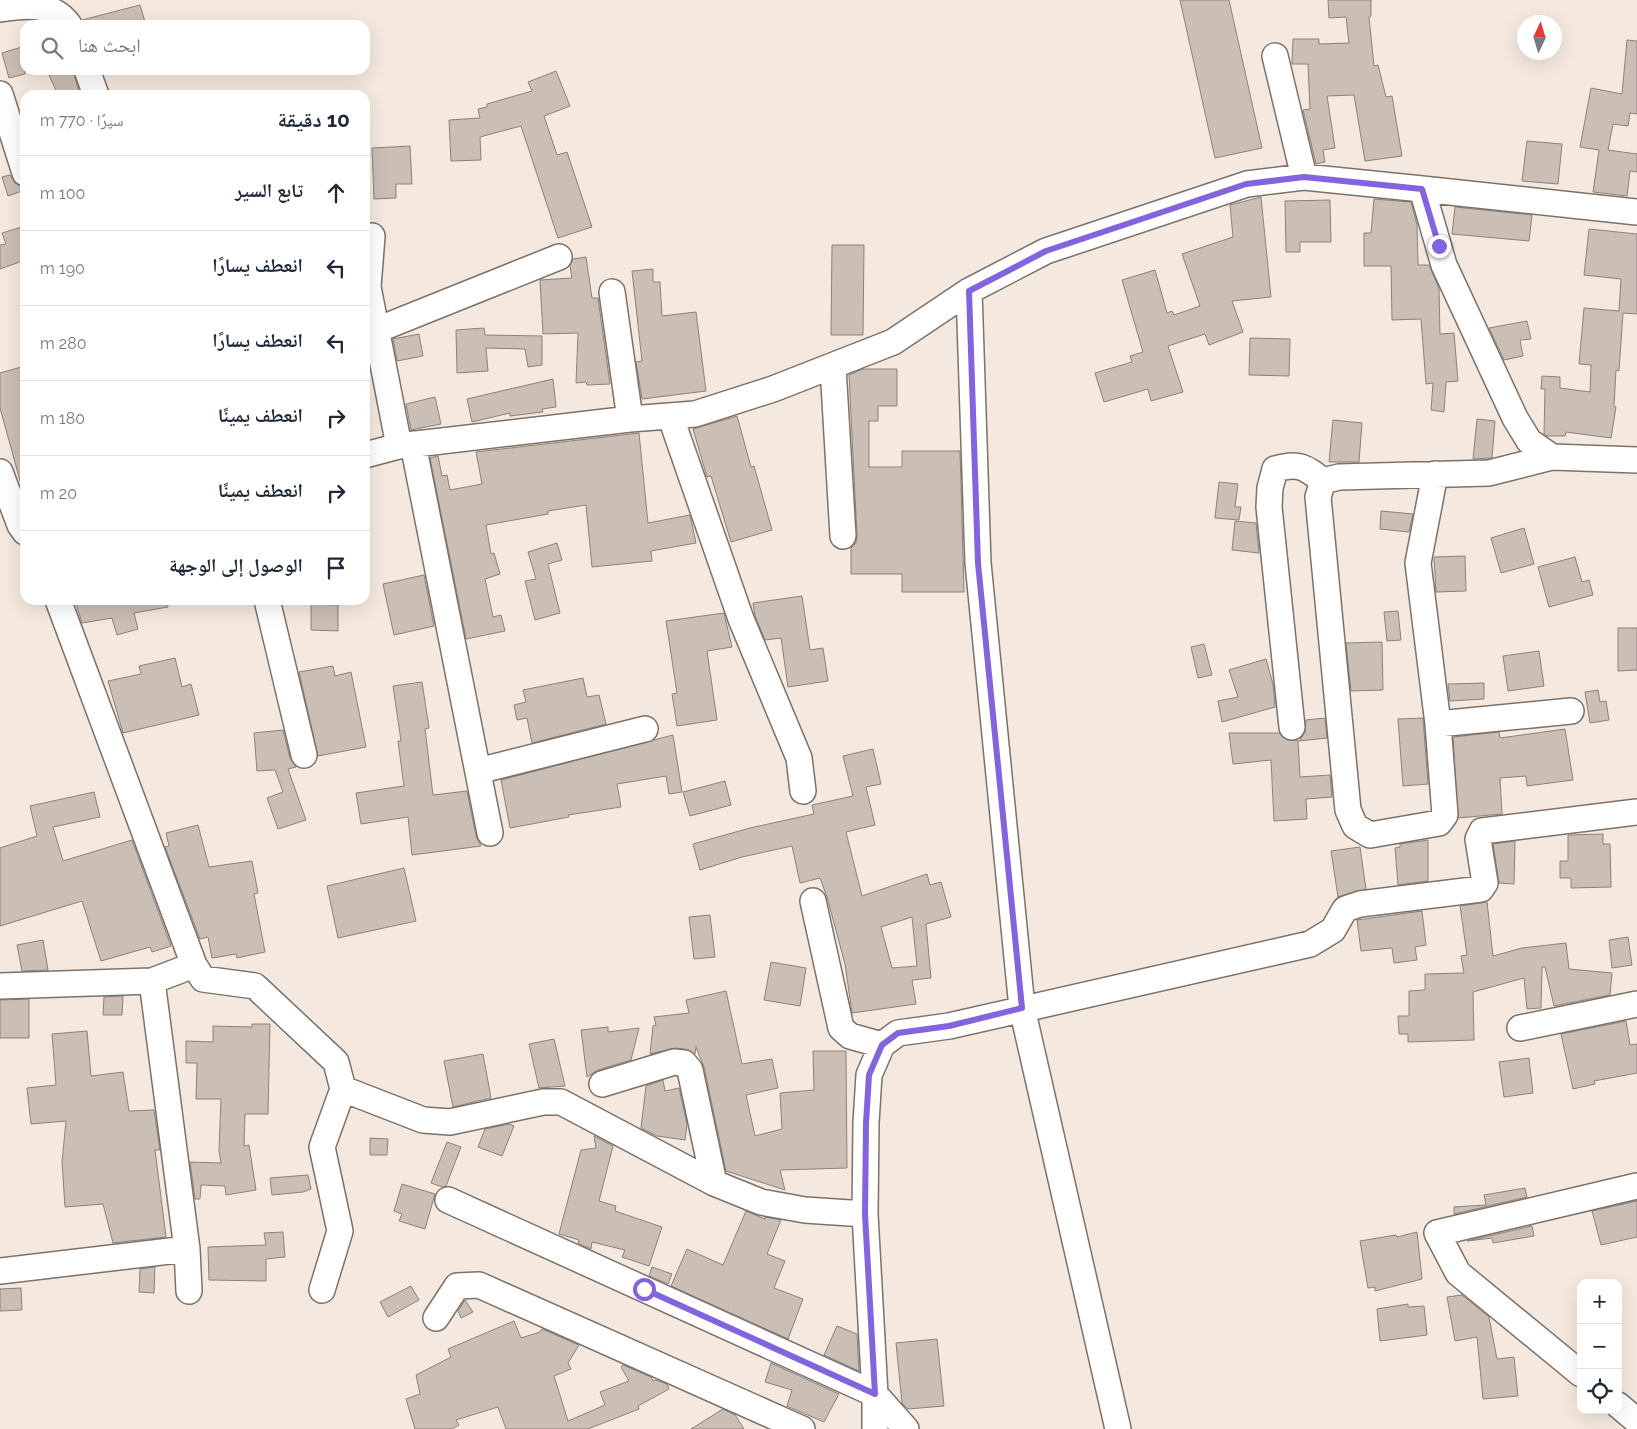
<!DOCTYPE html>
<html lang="ar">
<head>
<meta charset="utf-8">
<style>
	:root { --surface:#fff; --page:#f2f2f3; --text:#1f2937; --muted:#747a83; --line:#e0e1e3 }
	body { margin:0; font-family:Raleway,"Noto Naskh Arabic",sans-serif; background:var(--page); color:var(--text); direction:rtl }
	.controls { position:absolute; right:15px; bottom:15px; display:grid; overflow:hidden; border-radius:10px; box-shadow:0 5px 20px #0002 }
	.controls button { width:45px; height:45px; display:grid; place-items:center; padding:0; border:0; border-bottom:1px solid var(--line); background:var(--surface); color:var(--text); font:25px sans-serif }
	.compass { position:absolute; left:1517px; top:15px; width:45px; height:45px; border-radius:50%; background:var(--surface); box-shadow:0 5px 20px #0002; rotate:4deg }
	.stop { position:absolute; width:15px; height:15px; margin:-11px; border:4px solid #8264df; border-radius:50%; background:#fff }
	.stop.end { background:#8264df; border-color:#fff; box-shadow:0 1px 5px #0008 }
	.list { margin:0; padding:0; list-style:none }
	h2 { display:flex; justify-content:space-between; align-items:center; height:65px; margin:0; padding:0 20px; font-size:21px }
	h2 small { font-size:16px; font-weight:400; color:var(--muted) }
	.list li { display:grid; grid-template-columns:32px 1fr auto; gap:15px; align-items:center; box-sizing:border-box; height:75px; padding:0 20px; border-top:1px solid var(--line) }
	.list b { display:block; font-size:19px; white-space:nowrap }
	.list em { font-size:16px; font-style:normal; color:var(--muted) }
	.icon { flex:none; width:28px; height:28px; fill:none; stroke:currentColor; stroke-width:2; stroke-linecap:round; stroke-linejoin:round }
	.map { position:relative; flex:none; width:1637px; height:1429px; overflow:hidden; direction:ltr }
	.search { position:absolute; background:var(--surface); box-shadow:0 5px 20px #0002; left:20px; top:20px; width:350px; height:55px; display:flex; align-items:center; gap:12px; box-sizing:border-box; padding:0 18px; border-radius:15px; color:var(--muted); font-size:19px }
	.panel { position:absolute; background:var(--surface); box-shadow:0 5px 20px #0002; left:20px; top:90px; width:350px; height:515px; border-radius:15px; direction:rtl }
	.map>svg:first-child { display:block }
</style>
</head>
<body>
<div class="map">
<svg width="1637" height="1429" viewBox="0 0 1637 1429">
	<rect width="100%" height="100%" fill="#f5e9df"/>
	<path fill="#cabeb5" stroke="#8c8178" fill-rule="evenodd" d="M1180,0H1229L1262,148L1215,158Z
		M1328,0H1371V16L1369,17L1374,66L1378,65L1386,97L1392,96L1402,156L1365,161L1354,95L1327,96L1335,148L1323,150L1325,162L1316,164L1303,110L1310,109L1308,64H1292L1293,39H1319V44L1349,43L1346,17L1329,18Z
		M140,5L146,25H83L82,20Z
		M1627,40L1637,41V114L1630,113L1628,126L1613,124L1608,150L1637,154V172L1630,171L1627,196L1593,192L1599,150L1580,147L1591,88L1622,94Z
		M25,46V74L9,78L2,53Z
		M61,70H73L79,92L72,95H58L49,75Z
		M556,71L570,106L544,116L557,155L567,152L592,227L558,238L521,126L480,137L481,160L451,161L449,120L480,118L478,109L487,107V104L532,91L528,82Z
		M1527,141L1562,144L1558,184L1522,181Z
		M410,146L412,184H396V198L374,199L372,148Z
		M10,175L15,183L25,187V190L8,196L2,177Z
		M1261,197L1271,297L1232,301L1243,332L1209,345L1205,334L1168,346L1183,392L1151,401L1148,389L1104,402L1095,373L1132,362L1130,356L1143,352L1122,280L1155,270L1167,313L1172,311L1174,315L1200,306L1182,254L1233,237L1230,205Z
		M1374,199L1411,202L1417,225L1418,265H1429L1439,288L1440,334L1454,333L1458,381L1446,382L1444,412L1431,410L1433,383L1426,384L1421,319L1392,320L1391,266H1364V233H1371Z
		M1330,200L1331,242H1300V252H1286L1285,201Z
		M1455,207L1532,215L1529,241L1452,234Z
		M25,226V260L0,269V245L6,244L2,233Z
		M1589,229L1637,234V314L1623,313L1619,371L1616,370L1614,406L1616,407L1611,438L1566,432L1565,436H1547L1544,434L1545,389H1541L1542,376L1560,377V388L1590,392L1591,365L1579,364L1584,308L1619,311L1621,279L1584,275Z
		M832,245H864L863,335H831Z
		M586,257L592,298H598L610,384L587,385L586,382L576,383L578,333L543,334L540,280L572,278L570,266L573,259Z
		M653,269V282H660L662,316L696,312L706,391L642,399L636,362L642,361L632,271Z
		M1527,321L1531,339L1520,340L1523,356L1504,360L1489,328Z
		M484,328L485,335L542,336V365L528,367L525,349L486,348L488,371L457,373L456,330Z
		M419,334L423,356L397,361L393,339Z
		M1250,338L1290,339L1289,376L1249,375Z
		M25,366V484H21L0,408V373Z
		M863,369H897V406H878V421H869V467H902V451H960L964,592H902V574H851V548L856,543L857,535L849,375Z
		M553,379L556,407L542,409L543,412L510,416V413L472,422L467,399Z
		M435,397L441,424L411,430L406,404Z
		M737,416L751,467L754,466L772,530L731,542L711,476L707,477L693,429Z
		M1477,419L1495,421L1492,458L1473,459Z
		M1333,420L1362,423L1359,462H1329Z
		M639,433L648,523L690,515L696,543L651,551L652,561L592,567L586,505L548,511V514L486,525L491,554L494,553L500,574L485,579L493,617L501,615L505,631L466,639L430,458L438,456L442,476L447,475L450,490L482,484L476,452Z
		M1219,482L1238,484L1235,507H1241L1239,520L1215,518Z
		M1381,511L1413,514L1409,532L1380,529Z
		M1235,521L1256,523L1259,553L1232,550Z
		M1524,528L1534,564L1501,573L1491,538Z
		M557,543L562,560L548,564L560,613L535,620L525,581L536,579L528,552Z
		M1465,556L1466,591L1436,592L1434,557Z
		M1575,557L1582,582L1589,580L1593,595L1549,607L1538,567Z
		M424,575L434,626L394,635L383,584Z
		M802,596L810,650L823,648L828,681L788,687L781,638L765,640L755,616L753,603Z
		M75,600H167L168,607L134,613L138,629L117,635L112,618L82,623Z
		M311,604L338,605V631L311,630Z
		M1398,611L1401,640L1387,641L1384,612Z
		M724,613L732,647L707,651L717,720L677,726L672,694L677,693L666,621Z
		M1618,628H1637V670L1618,671Z
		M1382,642L1383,690L1351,691L1346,643Z
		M1204,644L1212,675L1198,678L1191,647Z
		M1539,651L1544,686L1508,691L1503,656Z
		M175,658L182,687L191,684L199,715L123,733L108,681L141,674L139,666Z
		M1266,659L1273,684L1275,707L1222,722L1218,701L1238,697L1229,670Z
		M333,666L335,676L351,672L366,747L318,756L299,672Z
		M583,678L587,697L599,695L606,724L532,743L527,718L517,720L514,705L526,702L523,690Z
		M422,682L429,728L425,729L433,795L467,791L476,836L481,846L412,855L408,817L361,824L356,793L404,786L398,741H401L393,686Z
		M1484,683V699L1450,701L1448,684Z
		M1598,690L1600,702L1606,701L1609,720L1590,723L1585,692Z
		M1325,718L1327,738L1299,741L1305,732L1306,720Z
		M1423,718L1428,784L1403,786L1398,719Z
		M1565,729L1573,780L1527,786L1526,776L1500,778L1502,814L1458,818L1453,737L1499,732L1500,738Z
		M283,730L290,758L296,767L288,769L306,820L278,829L267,798L283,792L275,770L257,771L254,733Z
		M1229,733H1279L1287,740H1298L1300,777L1330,775L1332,797L1306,799L1307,819L1274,821L1271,760L1233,764Z
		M673,735L682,792L669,794L666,776L617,784L621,807L568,815L569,817L510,828L501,780Z
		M873,749L881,784L866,787L875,825L846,832L862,896L927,874L930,885L941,882L951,917L926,924L931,978L912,980L916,1004L852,1013L845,964L827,897L820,878L800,883L792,846L742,857L700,870L693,844L750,828L814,814L812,805L853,796L843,756ZM912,917L917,966L892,968L881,927Z
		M725,781L731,805L690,816L683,792Z
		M94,792L100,817L53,827L63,861L132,840L171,946L152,952L150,947L101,961L82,901L0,926V848L37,836L30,806Z
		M198,825L209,867L252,861L258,893L254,894L265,952L237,958L236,954L212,958L208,937L200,939L165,847L169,846L166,833Z
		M1603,834V844H1610L1611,887L1571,888V878H1560V861H1568V835Z
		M1428,840V881L1398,885L1395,848L1400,847V844Z
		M1515,841L1514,884L1499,883L1493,844Z
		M1360,847L1366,889L1338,897L1331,851Z
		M404,868L416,921L338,938L327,886Z
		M1487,902L1493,956L1522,948L1566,943L1569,969L1612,973L1610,995L1554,1006L1545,967H1542L1541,1008L1527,1009L1524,978L1473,992L1474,1040L1408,1042V1034H1399L1398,1016H1409V991L1425,990V974L1464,973L1461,956L1467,955L1460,906Z
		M1422,911L1426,945L1415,947L1417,960L1394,963L1392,948L1361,951L1357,920Z
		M710,915L715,957L694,959L689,917Z
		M1628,937L1632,965L1612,968L1609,940Z
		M43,940L48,970L22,971L17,945Z
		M771,962L806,968L800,1006L764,1000Z
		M726,991L742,1064L772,1059L778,1088L746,1095L755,1136L782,1129L780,1093L814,1090L813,1051H846L847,1168L780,1170L785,1190L726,1171L704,1067L696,1047L695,1054L685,1049L675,1048L650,1054L653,1026L656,1025L654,1017L689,1013L686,1000Z
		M123,996L122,1015H103L104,997Z
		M29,999V1038H0V1000Z
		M1626,1021L1630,1045L1637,1044V1073L1594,1081L1595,1084L1573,1089L1561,1034Z
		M252,1024H270L268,1114H245L244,1146L249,1145L256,1190L226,1195L225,1186L201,1185L200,1199H195L190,1162L221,1163L219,1151L221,1099H196L197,1063H186V1041L213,1042V1026L252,1027Z
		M608,1027V1032L639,1028L631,1060L598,1070L587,1077L581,1030Z
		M87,1031L91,1076L123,1072L129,1111L154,1110L160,1150H155L166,1237L113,1243L103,1204L65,1207L62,1162L66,1121L31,1124L27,1088L56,1085L52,1034Z
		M554,1039L565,1086L539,1088L529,1044Z
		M483,1054L491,1098L453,1107L444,1061Z
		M1529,1058L1533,1093L1504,1097L1499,1062Z
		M663,1080L665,1091L679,1088L687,1124L685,1140L657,1136L641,1128L646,1086Z
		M510,1124L514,1126L502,1156L478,1147L485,1129Z
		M594,1136L613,1146L599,1201L616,1206L615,1211L662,1227L649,1266L622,1257L625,1250L592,1242L591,1249L578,1243L579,1240L559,1234L581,1150L596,1148Z
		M370,1138L388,1139L387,1155H370Z
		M447,1142L461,1147L446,1186L442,1187L431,1183Z
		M308,1175L311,1189L303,1192L272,1195L270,1178Z
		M402,1184L435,1194L425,1229L399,1221L402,1214L394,1211Z
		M1525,1188L1527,1197L1454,1214V1207L1486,1205L1484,1195Z
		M1637,1201V1237L1601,1245L1592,1211Z
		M746,1211L765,1219V1217L781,1220L767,1254L785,1261L774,1288L803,1299L788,1339L671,1286L687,1249L723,1265Z
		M1532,1226L1534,1236L1493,1243L1492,1238L1467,1241Z
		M283,1232L285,1257L266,1259V1281L209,1280L208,1247L266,1245L264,1233Z
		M1417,1232L1422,1279L1375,1291V1287L1368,1288L1360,1241L1396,1235L1397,1237Z
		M155,1267L154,1293L139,1292L140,1269Z
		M652,1267L672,1274L668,1284L649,1276Z
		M411,1286L419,1300L388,1317L380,1302Z
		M21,1288L22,1310L0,1311V1289Z
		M1462,1295L1489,1317L1497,1359L1514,1357L1518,1396L1483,1399L1477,1337L1455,1341L1447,1297Z
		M465,1300L473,1312L461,1318L458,1311Z
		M1408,1304V1307L1424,1306L1427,1335L1380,1341L1377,1309Z
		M514,1321L521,1338L540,1332L542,1329L579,1345L568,1363L571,1369L554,1376L568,1421L605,1405L600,1392L629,1381L621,1367L623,1365L651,1377L653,1381L656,1380L667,1384L669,1389L638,1406L639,1409L588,1429H506L498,1407L456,1420L459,1425L452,1429H415L406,1399L420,1394L416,1375L451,1357L448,1349Z
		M837,1326L857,1334L859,1371L824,1355Z
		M937,1339L944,1406L908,1409L902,1403L896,1343Z
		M771,1363L839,1394L824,1422L787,1406L792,1390L765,1382Z
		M723,1409L735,1415L744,1429H691Z"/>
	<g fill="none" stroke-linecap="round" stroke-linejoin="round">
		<g stroke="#7c7269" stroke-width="28">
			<path id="minor" d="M0,9C25,5 53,2 69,25
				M1275,56L1304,177
				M87,70L96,95
				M0,94L25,173
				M1422,189L1637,212
				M372,236L368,287L399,446
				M969,291L978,563L1022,1008L1118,1429
				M612,292L630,419
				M377,330L559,257
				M833,367L843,536
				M671,418L741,619L799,758L803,791
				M413,444L490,833
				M365,455L399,446L630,419L695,414L773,389L893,342L969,291L1046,251L1247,184L1304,177L1422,189L1444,265L1515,418L1529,441L1552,457L1637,460
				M0,472L20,525L25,532
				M1435,474L1418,563L1438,724L1445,815L1439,823L1370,835L1355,826L1348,810L1318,497L1323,481L1339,477L1489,473L1552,457
				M58,600L194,965L152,981L187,1249L189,1291
				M267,600L304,755
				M1438,724L1571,711
				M1292,727L1269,507L1270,488L1275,469C1299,462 1305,467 1323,481
				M478,771L645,729
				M813,901L841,1028L850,1036L882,1045
				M194,965L203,979L255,986L336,1062L343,1089L322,1147L340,1231L322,1290
				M0,986L152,981
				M1520,1028L1637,1004
				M602,1084L674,1062L684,1063L690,1070L714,1183
				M343,1089L423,1120L450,1122L543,1102H561L714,1183L761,1202L805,1210L865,1214
				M448,1200L875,1394V1429
				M0,1271L187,1249
				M436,1318L457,1286L479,1285L802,1429
				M1581,1374L1458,1273L1437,1233L1637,1186
				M1618,1405L1637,1421
				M906,1429L875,1394L865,1214L866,1123L869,1075L882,1045L898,1033L949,1026L1310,944L1333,930L1345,909L1360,904L1481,889L1485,883L1478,839L1482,831L1637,812"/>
		</g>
		<use href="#minor" stroke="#fff" stroke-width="25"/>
	</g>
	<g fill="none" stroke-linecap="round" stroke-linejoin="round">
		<path stroke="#8264df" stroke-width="6" d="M644,1289L875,1394L865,1214L866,1123L869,1075L882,1045L898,1033L949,1026L1022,1008L978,563L969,291L1046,251L1246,184L1304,177L1422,189L1439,246"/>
	</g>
</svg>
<div class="controls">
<button>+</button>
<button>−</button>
<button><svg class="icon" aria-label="locate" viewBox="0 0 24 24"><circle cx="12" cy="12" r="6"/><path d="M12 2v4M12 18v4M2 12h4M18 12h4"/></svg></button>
</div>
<svg class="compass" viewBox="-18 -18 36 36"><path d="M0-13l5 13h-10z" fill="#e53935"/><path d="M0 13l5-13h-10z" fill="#747a83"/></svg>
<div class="stop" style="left:644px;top:1289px"></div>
<div class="stop end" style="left:1439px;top:246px"></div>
<div class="search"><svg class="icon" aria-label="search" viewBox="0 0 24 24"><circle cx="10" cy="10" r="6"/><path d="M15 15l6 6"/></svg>ابحث هنا</div>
<section class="panel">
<h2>10 دقيقة<small>سيرًا · 770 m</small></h2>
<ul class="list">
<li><svg class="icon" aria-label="ahead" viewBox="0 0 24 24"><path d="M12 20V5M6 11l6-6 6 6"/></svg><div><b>تابع السير</b></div><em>100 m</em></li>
<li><svg class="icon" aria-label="left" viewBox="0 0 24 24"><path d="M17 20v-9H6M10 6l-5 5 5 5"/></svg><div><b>انعطف يسارًا</b></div><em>190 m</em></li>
<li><svg class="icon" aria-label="left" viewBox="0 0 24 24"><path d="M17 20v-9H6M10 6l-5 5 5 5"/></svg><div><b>انعطف يسارًا</b></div><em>280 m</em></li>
<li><svg class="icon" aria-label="right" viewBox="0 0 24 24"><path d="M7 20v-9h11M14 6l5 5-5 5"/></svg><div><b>انعطف يمينًا</b></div><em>180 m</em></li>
<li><svg class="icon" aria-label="right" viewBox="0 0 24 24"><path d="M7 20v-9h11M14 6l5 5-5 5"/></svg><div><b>انعطف يمينًا</b></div><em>20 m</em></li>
<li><svg class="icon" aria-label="arrive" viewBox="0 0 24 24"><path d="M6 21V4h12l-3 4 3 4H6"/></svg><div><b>الوصول إلى الوجهة</b></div></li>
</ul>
</section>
</div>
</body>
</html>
